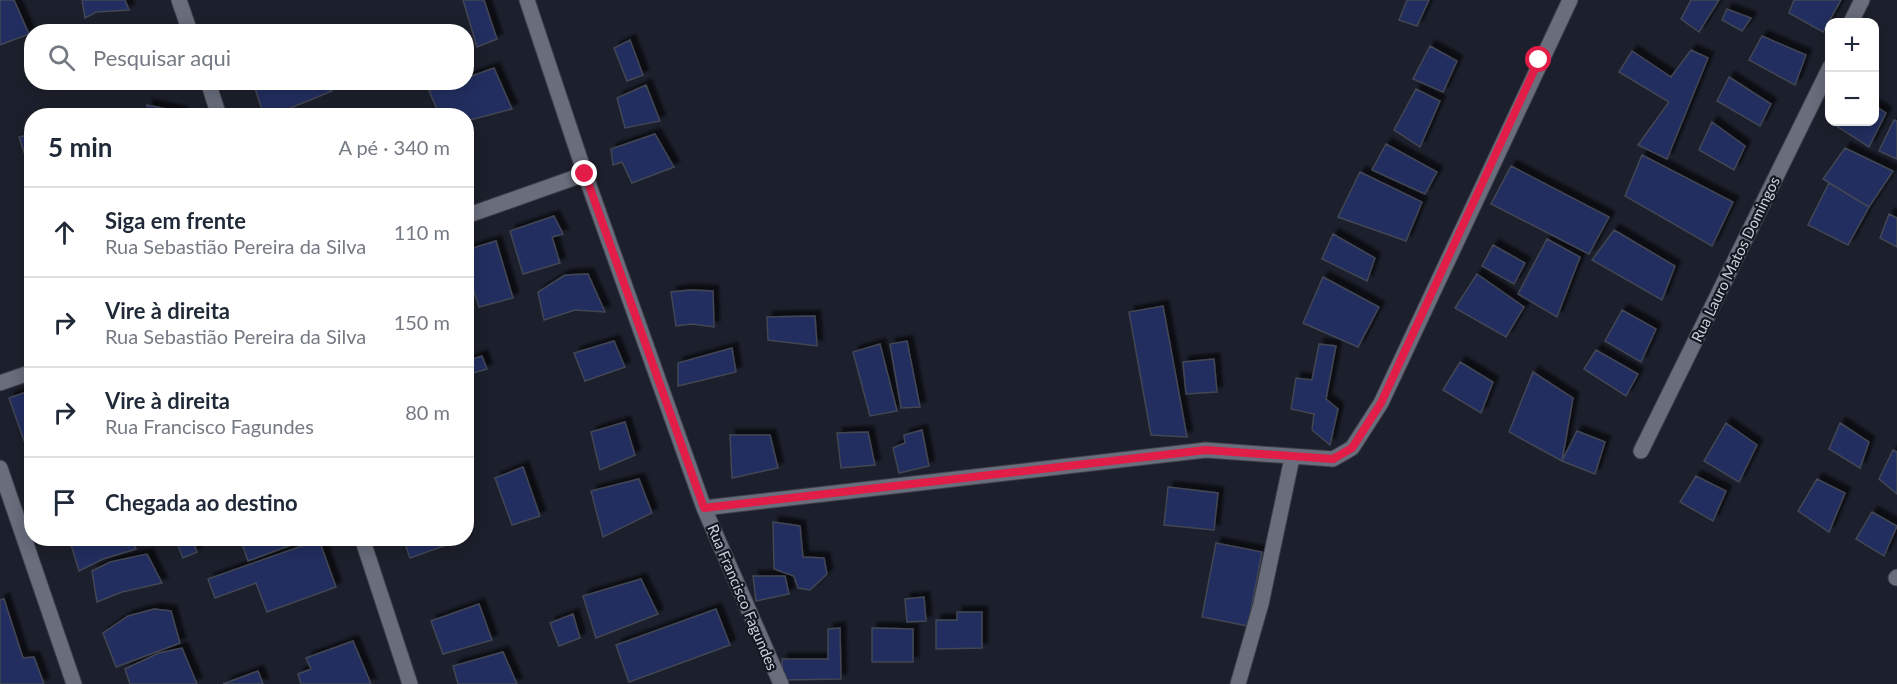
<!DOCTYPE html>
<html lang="pt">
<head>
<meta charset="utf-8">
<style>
	:root { --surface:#fff; --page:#f6f6f7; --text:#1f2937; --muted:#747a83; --line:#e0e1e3 }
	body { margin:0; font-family:Lato,sans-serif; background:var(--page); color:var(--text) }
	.controls { position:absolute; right:18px; top:18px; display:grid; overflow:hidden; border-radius:12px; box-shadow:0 3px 15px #0003 }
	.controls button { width:54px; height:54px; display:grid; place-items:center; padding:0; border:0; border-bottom:2px solid var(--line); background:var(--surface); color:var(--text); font:30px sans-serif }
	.stop { position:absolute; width:18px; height:18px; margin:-14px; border:4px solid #e11d48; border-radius:50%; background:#fff }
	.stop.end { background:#e11d48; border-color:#fff; box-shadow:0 2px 6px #0008 }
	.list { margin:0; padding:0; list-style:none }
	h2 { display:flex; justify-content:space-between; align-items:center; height:78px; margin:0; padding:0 24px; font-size:26px }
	h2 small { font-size:20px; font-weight:400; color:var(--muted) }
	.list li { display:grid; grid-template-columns:39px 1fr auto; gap:18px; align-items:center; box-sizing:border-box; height:90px; padding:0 24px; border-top:2px solid var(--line) }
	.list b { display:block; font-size:22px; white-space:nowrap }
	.list p { margin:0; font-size:20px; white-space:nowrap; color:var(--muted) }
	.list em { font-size:20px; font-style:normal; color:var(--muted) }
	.icon { flex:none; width:33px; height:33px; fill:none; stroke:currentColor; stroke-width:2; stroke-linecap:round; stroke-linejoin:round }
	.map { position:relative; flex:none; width:1897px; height:684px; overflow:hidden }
	.search { position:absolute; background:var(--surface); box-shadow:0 3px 15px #0003; left:24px; top:24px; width:450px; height:66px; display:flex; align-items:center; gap:15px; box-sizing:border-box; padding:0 21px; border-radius:24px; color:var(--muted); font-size:22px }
	.panel { position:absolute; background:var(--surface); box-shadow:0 3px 15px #0003; left:24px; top:108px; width:450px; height:438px; border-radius:24px }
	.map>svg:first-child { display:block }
</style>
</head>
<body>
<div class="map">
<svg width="1897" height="684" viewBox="0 0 1897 684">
	<defs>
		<filter id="shadow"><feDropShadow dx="5.5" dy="-5.5" stdDeviation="1.5" flood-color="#0009"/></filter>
	</defs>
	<rect width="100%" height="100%" fill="#1c202c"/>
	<path fill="#232d5f" stroke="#424654" stroke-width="1.5" filter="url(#shadow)" d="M0,0H14L29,34L0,45Z
		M82,0H125L129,10L96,12L85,18Z
		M463,0H484L497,39L477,47Z
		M1407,0H1429L1417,26L1399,20Z
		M1691,0H1719L1699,32L1681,19Z
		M1794,0H1841L1823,32L1789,13Z
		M1727,9L1751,18L1742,31L1722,20Z
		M1762,36L1806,55L1795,85L1749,60Z
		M630,40L643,75L627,81L614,48Z
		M1430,46L1457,61L1443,92L1413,79Z
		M1691,50L1708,58L1667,159L1638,145L1669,102L1619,72L1632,51L1671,77Z
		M494,68L512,109L466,121V116H440L429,91L453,82H466V78Z
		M1729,77L1771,104L1760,126L1717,101Z
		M253,82H329L332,91L271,116H264Z
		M646,85L660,121L625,128L617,98Z
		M1416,89L1440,101L1420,147L1394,130Z
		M147,105L182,112V116H149Z
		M1874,105L1886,113L1869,147L1835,125L1836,122H1874Z
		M1894,120L1897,121V159L1879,151Z
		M1712,122L1745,146L1734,170L1699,150Z
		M32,134V176L19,137Z
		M655,134L674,167L632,183L622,162L613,165L611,149Z
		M1386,144L1437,172L1425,194L1372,170Z
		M1845,148L1893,171L1869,207L1823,179Z
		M1642,155L1733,202L1712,246L1625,196Z
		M1511,166L1609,217L1589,254L1491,204Z
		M1360,172L1422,202L1406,241L1338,217Z
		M1829,183L1869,207L1848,245L1808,225Z
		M1889,214L1897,218V247L1880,238Z
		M554,216L563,234L552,237L560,263L523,274L510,231Z
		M1614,230L1675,266L1662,300L1592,260Z
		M1333,234L1375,258L1367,281L1322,259Z
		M1547,239L1580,257L1557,317L1518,294Z
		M496,241L513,298L479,307L466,266V250Z
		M1493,245L1525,263L1514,284L1482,266Z
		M588,274L605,312L575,310L544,320L538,292L565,275Z
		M1477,274L1524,307L1506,337L1455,308Z
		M1323,277L1379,307L1358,347L1303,323Z
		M690,290L713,291L714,327L692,324L676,326L671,292Z
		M1163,306L1187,437L1151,435L1129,312Z
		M1622,310L1656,329L1641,362L1605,341Z
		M815,316L817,346L768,340L767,317Z
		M614,341L625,367L585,381L574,353Z
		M907,341L920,407L901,408L890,344Z
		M880,344L897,411L870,416L853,352Z
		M1319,344L1336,346L1326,399L1338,409L1330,445L1312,430L1314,414L1291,409L1296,378L1312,380Z
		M732,348L736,372L678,386V363Z
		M1596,350L1638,374L1626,396L1584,369Z
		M482,356L487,369L466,375V361Z
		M1214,359L1217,392L1186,394L1183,362Z
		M1460,362L1493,382L1481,413L1443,390Z
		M1533,372L1573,398L1562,461L1509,432Z
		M32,390V463L9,398Z
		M625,422L635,455L600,470L591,432Z
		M1726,423L1757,445L1739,482L1704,461Z
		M1840,423L1869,442L1860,468L1829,449Z
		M922,430L929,466L899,473L893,448L905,443L904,435Z
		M1577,431L1605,442L1595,474L1562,461Z
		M868,432L875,465L841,468L837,433Z
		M730,435H770L778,468L732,478Z
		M1893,450L1897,452V494L1879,479Z
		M523,467L540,516L512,525L495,478Z
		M1696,476L1726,491L1713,521L1680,502Z
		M639,479L652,513L603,537L591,491Z
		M1817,479L1845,493L1829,532L1798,511Z
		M1168,487L1218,493L1214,530L1164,525Z
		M1872,512L1897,526L1884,556L1856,539Z
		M773,522L800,526L803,557L824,558L827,574L810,590L798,588L794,576L774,569Z
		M69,538H132L136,549L103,559L79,571Z
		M192,538L197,552L183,558L175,539Z
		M240,538H310L248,561Z
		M403,538H466L410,558Z
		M319,540L336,587L267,612L256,583L215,598L208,579Z
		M1216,543L1262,552L1248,626L1202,617Z
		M147,554L162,583L122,592L97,602L92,571L110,562Z
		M753,576H785L789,594L756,601Z
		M641,579L658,614L596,638L583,596Z
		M924,597L926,621L907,622L905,599Z
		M4,599L23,658L34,657L44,684H0V600Z
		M479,604L492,640L443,654L431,621Z
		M154,609L171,611L180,643L116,667L103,633L128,616Z
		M716,609L730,645L629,682L616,645Z
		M957,612H982V648L936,649V620H957Z
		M573,614L580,638L559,646L550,623Z
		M840,628L841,679L783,680L782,659H828V629Z
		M872,628L913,629V662H872Z
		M353,641L371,684H301L298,674L311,669L306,658Z
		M182,648L197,684H130L125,669L159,653Z
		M503,652L517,684H458L453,666Z
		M258,671L263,684H223Z"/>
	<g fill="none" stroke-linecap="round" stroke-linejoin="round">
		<g stroke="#3b3d47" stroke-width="17">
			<path id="minor" d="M179,0L190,32
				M527,0L585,174L704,508L781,684
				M1851,22L1862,0
				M208,82L219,116
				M466,216L585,174
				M0,383L32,372
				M1641,451L1830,67
				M0,468L74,684
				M704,508L1206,450L1333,459L1352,448L1381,403L1570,0
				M362,538L410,684
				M1896,578L1897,577
				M1238,684L1261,604L1292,458"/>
		</g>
		<use href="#minor" stroke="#696d7c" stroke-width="15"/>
	</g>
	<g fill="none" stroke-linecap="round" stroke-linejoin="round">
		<path stroke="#e11d48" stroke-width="8" d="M585,174L704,508L1206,450L1333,459L1352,448L1381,403L1539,60"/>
	</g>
	<g text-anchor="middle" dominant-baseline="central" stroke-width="4.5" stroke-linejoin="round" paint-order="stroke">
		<g font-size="15" fill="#ced1d9" stroke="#131722">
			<text transform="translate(1735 259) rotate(-64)">Rua Lauro Matos Domingos</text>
			<text transform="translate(743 597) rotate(67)">Rua Francisco Fagundes</text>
		</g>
	</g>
</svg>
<div class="controls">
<button>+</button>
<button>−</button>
</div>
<div class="stop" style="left:1539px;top:60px"></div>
<div class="stop end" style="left:585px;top:174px"></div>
<div class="search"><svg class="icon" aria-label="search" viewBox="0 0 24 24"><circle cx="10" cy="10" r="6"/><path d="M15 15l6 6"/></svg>Pesquisar aqui</div>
<section class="panel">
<h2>5 min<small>A pé · 340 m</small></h2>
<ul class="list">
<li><svg class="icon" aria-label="ahead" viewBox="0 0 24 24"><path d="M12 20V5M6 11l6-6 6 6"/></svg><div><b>Siga em frente</b><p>Rua Sebastião Pereira da Silva</p></div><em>110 m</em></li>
<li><svg class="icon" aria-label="right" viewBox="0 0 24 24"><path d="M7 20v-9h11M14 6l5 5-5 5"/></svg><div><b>Vire à direita</b><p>Rua Sebastião Pereira da Silva</p></div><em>150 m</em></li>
<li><svg class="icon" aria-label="right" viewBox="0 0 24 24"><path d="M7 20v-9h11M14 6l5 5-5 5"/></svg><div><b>Vire à direita</b><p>Rua Francisco Fagundes</p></div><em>80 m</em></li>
<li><svg class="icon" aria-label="arrive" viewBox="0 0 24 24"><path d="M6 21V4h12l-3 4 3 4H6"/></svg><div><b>Chegada ao destino</b></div></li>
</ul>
</section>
</div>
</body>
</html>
